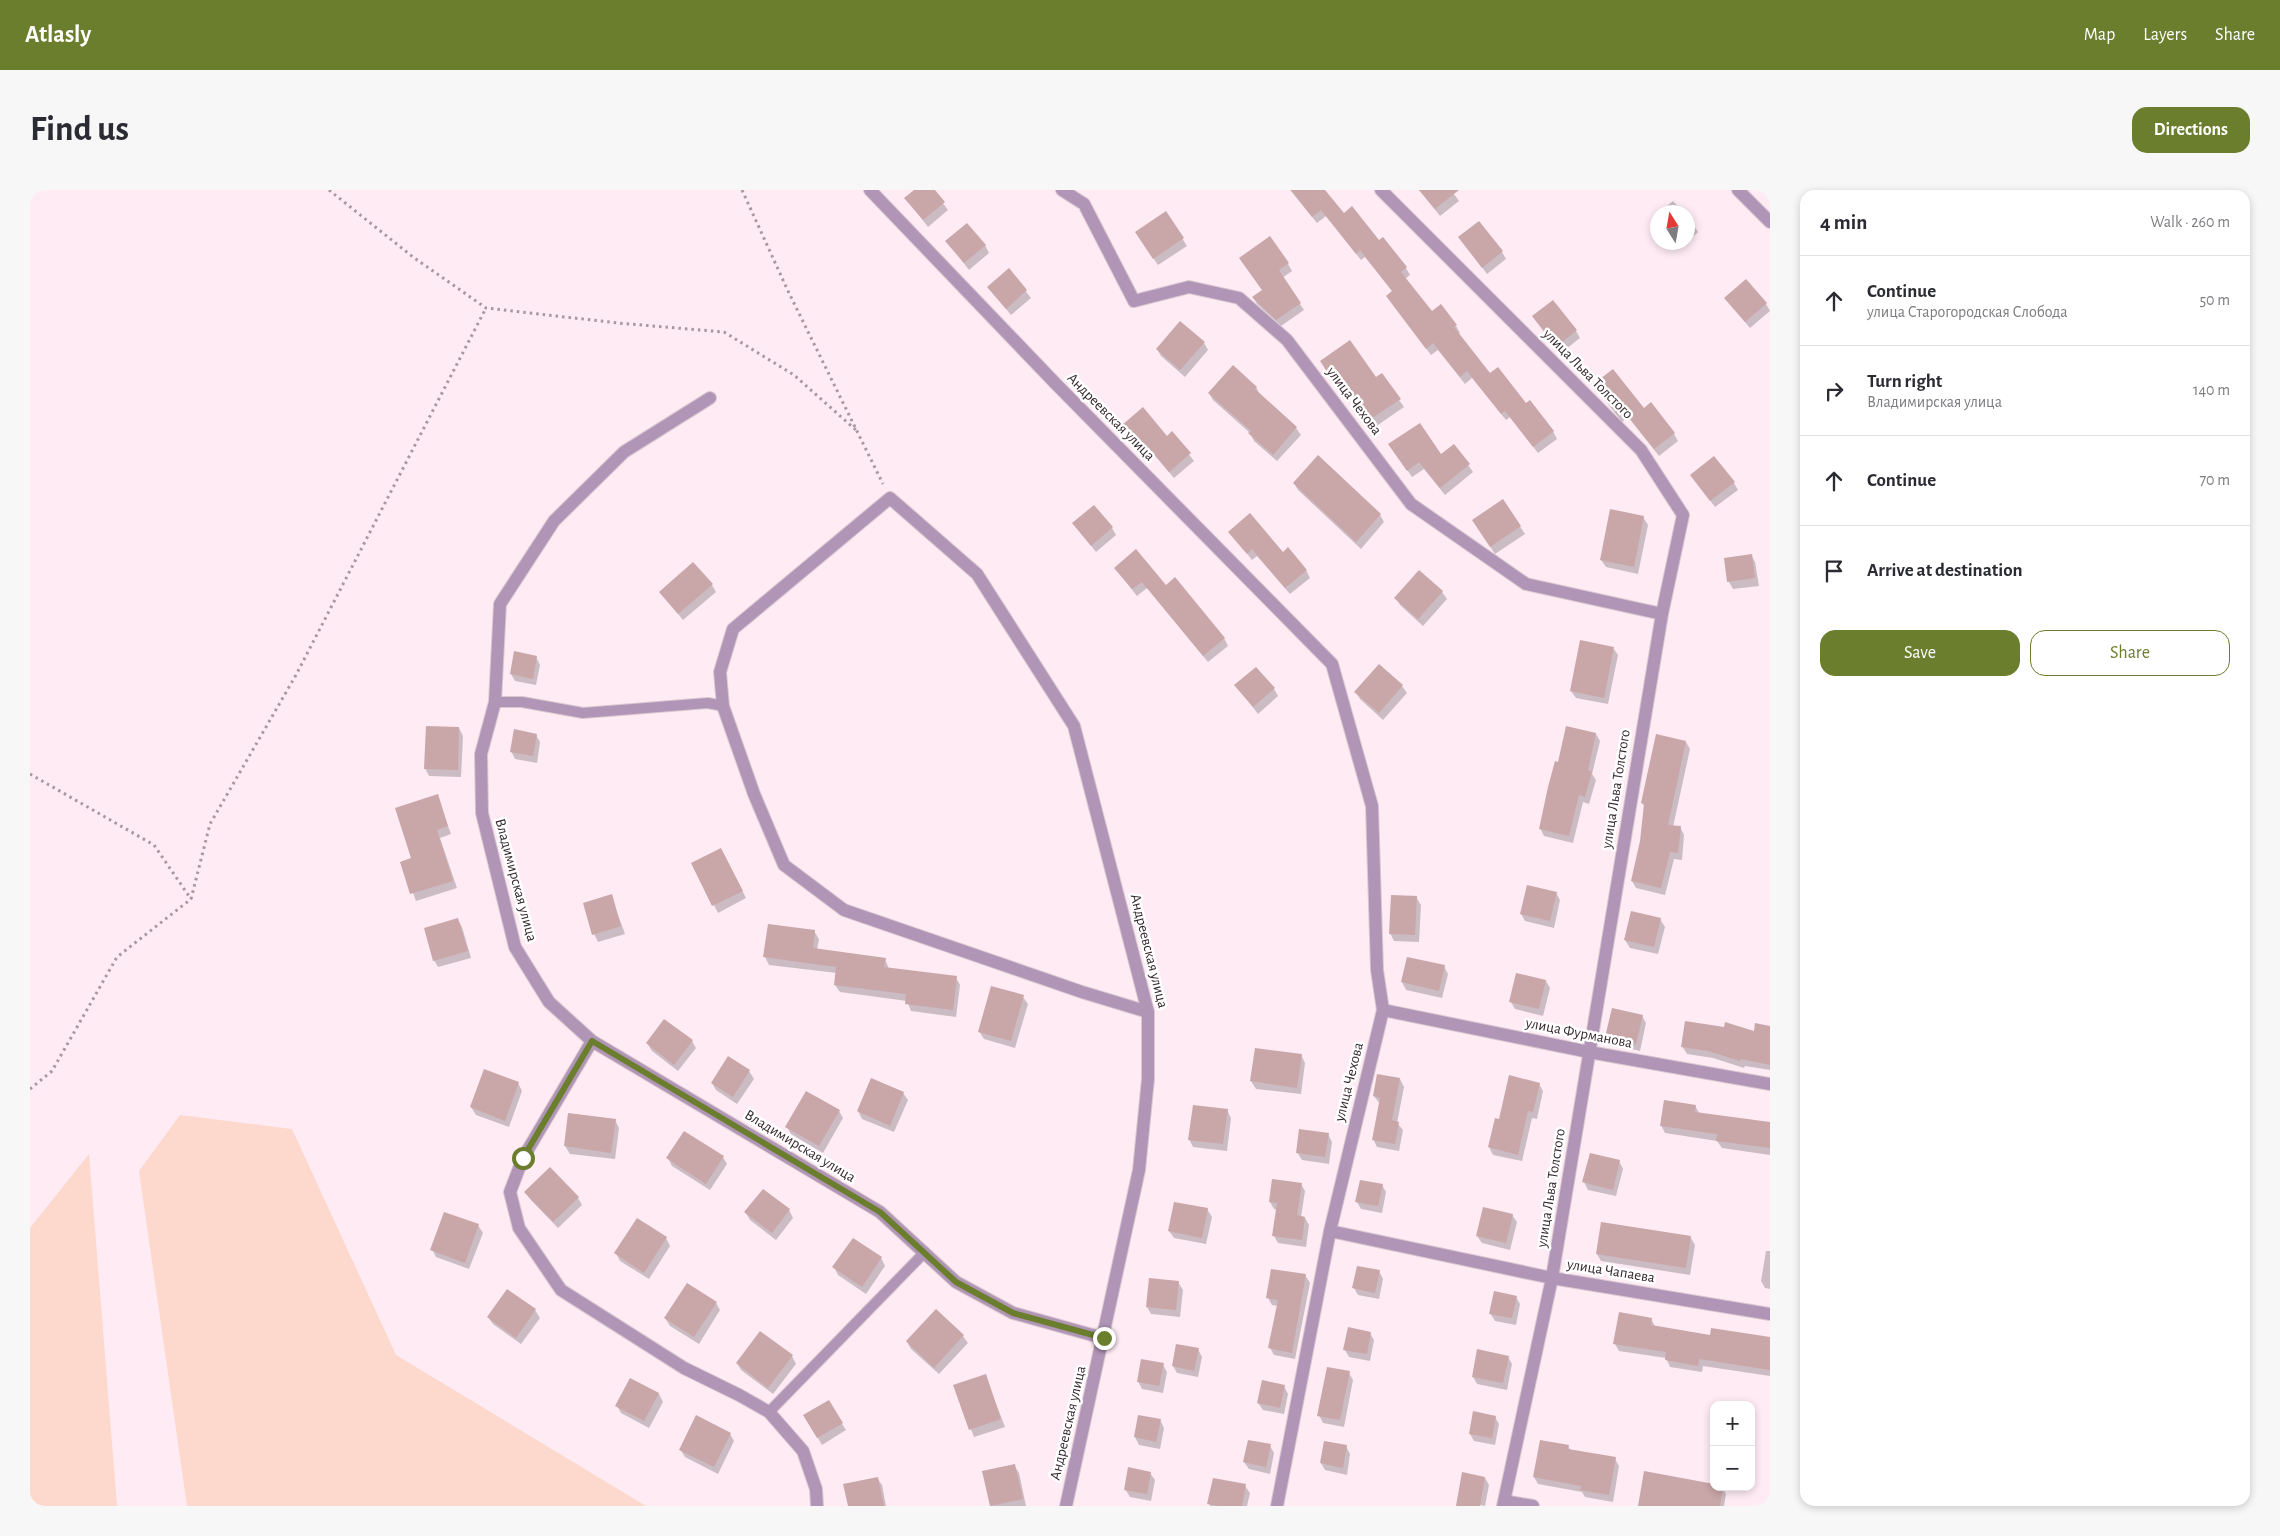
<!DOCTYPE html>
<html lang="en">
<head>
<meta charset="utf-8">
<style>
	:root { --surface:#fff; --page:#f7f7f7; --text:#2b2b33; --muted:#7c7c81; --line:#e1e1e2; --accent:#6b7e2e }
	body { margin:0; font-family:"Alegreya Sans",sans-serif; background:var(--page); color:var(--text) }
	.controls { position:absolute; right:15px; bottom:15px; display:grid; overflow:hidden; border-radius:10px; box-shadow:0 2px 8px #0003 }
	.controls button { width:45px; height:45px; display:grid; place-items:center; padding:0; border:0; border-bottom:1px solid var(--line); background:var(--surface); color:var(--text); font:25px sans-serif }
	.compass { position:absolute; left:1620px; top:15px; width:45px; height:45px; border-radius:50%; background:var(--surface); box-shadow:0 2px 8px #0003; rotate:349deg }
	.stop { position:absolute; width:15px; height:15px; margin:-11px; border:4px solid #6b7e2e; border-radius:50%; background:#fff }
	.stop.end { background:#6b7e2e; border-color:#fff; box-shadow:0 1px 5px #0008 }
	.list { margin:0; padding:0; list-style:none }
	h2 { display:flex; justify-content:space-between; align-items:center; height:65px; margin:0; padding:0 20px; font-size:21px }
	h2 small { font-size:16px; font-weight:400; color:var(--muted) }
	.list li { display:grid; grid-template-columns:32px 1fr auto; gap:15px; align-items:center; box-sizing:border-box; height:90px; padding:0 20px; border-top:1px solid var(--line) }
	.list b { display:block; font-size:19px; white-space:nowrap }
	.list p { margin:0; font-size:16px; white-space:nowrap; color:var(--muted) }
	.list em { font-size:16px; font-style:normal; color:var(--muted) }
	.actions { display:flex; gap:10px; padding:15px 20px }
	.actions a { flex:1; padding:11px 0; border:1px solid var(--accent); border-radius:15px; text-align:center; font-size:18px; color:var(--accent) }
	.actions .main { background:var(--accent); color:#fff }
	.icon { flex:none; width:28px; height:28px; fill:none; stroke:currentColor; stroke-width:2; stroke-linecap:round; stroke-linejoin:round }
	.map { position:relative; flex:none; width:1740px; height:1316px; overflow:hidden; border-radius:15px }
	header { display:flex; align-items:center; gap:30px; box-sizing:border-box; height:70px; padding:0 25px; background:var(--accent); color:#fff }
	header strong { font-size:24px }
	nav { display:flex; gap:28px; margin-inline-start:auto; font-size:18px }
	.intro { display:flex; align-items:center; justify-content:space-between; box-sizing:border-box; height:120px; padding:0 30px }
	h1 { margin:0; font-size:35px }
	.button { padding:12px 22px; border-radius:15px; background:var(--accent); color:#fff; font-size:18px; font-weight:700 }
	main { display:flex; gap:30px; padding:0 30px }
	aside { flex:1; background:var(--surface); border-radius:15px; box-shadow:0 2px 8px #0003 }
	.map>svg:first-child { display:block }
</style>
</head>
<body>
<header>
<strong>Atlasly</strong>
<nav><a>Map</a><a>Layers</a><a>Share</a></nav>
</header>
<div class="intro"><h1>Find us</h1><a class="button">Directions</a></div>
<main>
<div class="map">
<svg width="1740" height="1316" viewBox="0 0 1740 1316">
	<rect width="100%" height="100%" fill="#feebf4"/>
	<path fill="#fcd9cc" d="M150,925L262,939L366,1165L616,1316H157L109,981Z
		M59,964L87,1316H0V1038Z"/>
	<path fill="#0003" d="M886,0H903L918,20L898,37L876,8Z
		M1260,0H1293L1313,25L1348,52L1376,78L1380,85L1375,89L1401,123L1426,136L1430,143L1428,144L1460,185L1496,215L1523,241L1527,249L1508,263L1480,227L1476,230L1442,188L1435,194L1408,160L1401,165L1362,113L1363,102L1335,67L1331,70L1296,26L1287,33Z
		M1389,0H1421L1429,11L1410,26Z
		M1643,11L1653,22H1630Z
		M1136,23L1157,56L1128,75L1111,50Z
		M1628,25V37L1623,29Z
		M1658,28L1668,42L1658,51Z
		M1430,47L1472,62L1476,69L1457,84Z
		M917,51L955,55L959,63L939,80Z
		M1641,52H1656L1647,60Z
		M1258,74L1262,81L1252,88L1274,120L1251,136L1227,114L1223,107L1233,101L1215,75Z
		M979,80L1001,108L981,125L958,97Z
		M1695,108L1736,114L1740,121L1720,138Z
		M1503,127L1546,141L1550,148L1531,163Z
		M1174,153L1178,160L1155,187L1131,166L1127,159Z
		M1295,179L1346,189L1369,210L1374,217L1345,237L1319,200L1313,204Z
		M1564,196L1614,220L1644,244L1648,251L1629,266L1598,227L1592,232Z
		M1226,197L1230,205L1266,238L1271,245L1247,271L1224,251L1220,243L1183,210L1179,203Z
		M1093,236L1137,248L1142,243L1164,271L1144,288L1120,260L1115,265Z
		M1424,255L1443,282L1415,305L1394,279L1382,287L1364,261L1411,266Z
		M1661,285L1704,293L1708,300L1685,317Z
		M1264,293L1350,325L1354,332L1331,359L1268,300Z
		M1473,311L1495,344L1465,364L1448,338Z
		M1613,327L1618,335L1608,384L1576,377L1571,370Z
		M1044,334L1082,338L1086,345L1066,362Z
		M1200,342L1276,380L1280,388L1260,404L1227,366L1222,370Z
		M1721,365L1725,372L1729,396L1703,399L1699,392L1695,369Z
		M1085,378L1136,396L1194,448L1198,456L1178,472L1117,398L1107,406Z
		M1389,381L1412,402L1417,409L1393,436L1370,415L1366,408Z
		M682,395L686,402L653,430L630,402Z
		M1583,458L1588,465L1578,514L1546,508L1541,501Z
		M506,467L510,475L506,495L485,491L481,484Z
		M1349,476L1372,496L1377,503L1353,530L1330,509L1326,502Z
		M1206,495L1244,499L1248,506L1228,524Z
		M429,538L433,546L431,587L399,586L395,578Z
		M1566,544L1570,551L1562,584L1566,590L1559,614L1553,612L1543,653L1514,646L1510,638L1528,573Z
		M506,545L510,552L507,573L485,569L481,561Z
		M1656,552L1660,559L1643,637H1650L1654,645L1652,670L1644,669L1635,705L1606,698L1602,691L1612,652L1615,617L1612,613Z
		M407,606L421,644L410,648L427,698L386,711L372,673L383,669Z
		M695,667L716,708L688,723L663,674Z
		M1526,703L1530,710L1524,738L1495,731L1491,724Z
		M581,706L595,744L568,752L564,744Z
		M1386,707L1391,715L1389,752L1364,751L1360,743Z
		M1630,729L1635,737L1628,764L1600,758L1595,750Z
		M428,730L432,737L441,768L408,777L404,770Z
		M784,741L789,749L787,760L855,769L859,779L926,788L930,795L926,827L881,821L877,811L810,802L805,795L807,783L739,775L735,767Z
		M1414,776L1418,784L1412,808L1376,800L1372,792Z
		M1516,791L1520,798L1513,826L1485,819L1481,812Z
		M993,807L998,814L985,858L954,849L949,841Z
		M1612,826L1616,833L1610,861L1581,854L1577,847Z
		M1740,837V880L1715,876L1714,878L1683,868L1657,864L1652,856L1725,843Z
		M662,851L666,858L648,881L622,861L617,853Z
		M1271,865L1275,873L1271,904L1226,899L1221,891Z
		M698,868L719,881L724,889L707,914L686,900L682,893Z
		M1370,889L1374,897L1367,933L1373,940L1369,961L1347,957L1343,949L1350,914L1344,906Z
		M488,893L492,901L479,937L446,925L441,917Z
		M1509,894L1513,901L1507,929L1502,928L1492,971L1463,965L1459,957Z
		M873,903L878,910L864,942L832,929L828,921Z
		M1665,916L1670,924L1740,933V965L1692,958L1687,951L1635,943L1631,935Z
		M1197,920L1201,928L1197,961L1163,957L1159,949Z
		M809,921L813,928L793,963L761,944L757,937Z
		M585,930L589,938L585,969L540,964L535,956Z
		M1298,944L1302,952L1299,974L1272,970L1267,962Z
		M693,967L697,974L680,1000L642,976L638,968Z
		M1589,971L1593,979L1586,1006L1558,1000L1554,992Z
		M1271,994L1275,1001L1271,1027L1275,1028L1279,1035L1276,1057L1248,1053L1244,1046L1248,1020L1244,1019L1240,1012Z
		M1352,995L1356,1002L1352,1023L1331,1019L1327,1012Z
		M495,1002L548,1008L552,1015L528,1038L500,1009Z
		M1177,1019L1182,1027L1176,1054L1144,1048L1139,1041Z
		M759,1020L763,1028L746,1050L720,1030L716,1023Z
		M1482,1025L1487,1032L1480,1060L1452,1053L1447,1046Z
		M448,1035L453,1043L439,1079L406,1067L402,1059Z
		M636,1048L640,1056L619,1089L590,1071L586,1063Z
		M1661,1048L1665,1055L1660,1085L1571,1071L1567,1064Z
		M1736,1061H1740V1099L1735,1098L1731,1091Z
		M851,1068L855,1076L836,1104L808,1085L804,1077Z
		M1349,1081L1353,1089L1349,1109L1328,1105L1324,1098Z
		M1275,1085L1280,1093L1265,1169L1244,1165L1240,1158L1248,1116L1242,1115L1238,1108Z
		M1148,1092L1153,1100L1150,1127L1121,1124L1117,1117Z
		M477,1100L505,1120L510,1128L491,1154L463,1134L458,1127Z
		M1486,1107L1490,1114L1486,1135L1465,1131L1460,1123Z
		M686,1113L690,1120L669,1154L640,1136L635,1128Z
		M1621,1129L1625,1136L1681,1146L1740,1148V1186L1673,1176L1672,1182L1640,1177L1636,1168L1589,1161L1585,1154Z
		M1340,1143L1344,1150L1340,1171L1319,1167L1315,1160Z
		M933,1146L938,1153L909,1184L881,1159L877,1152Z
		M1168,1159L1172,1167L1168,1187L1147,1183L1143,1176Z
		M762,1166L766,1174L743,1204L711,1180L707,1173Z
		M1478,1167L1482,1174L1477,1200L1447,1194L1443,1187Z
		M1133,1175L1137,1182L1133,1203L1112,1199L1108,1191Z
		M1319,1183L1323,1190L1314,1237L1293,1233L1289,1225Z
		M955,1185L975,1237L944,1247L924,1196Z
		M601,1190L629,1204L633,1212L619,1238L591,1223L587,1216Z
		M1254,1196L1258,1204L1254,1224L1233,1220L1228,1213Z
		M798,1212L816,1240L792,1255L775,1226Z
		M1465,1227L1469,1234L1465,1255L1444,1251L1440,1244Z
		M1130,1230L1134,1238L1130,1259L1109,1255L1105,1247Z
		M700,1244L704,1251L688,1284L655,1267L650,1259Z
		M1240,1256L1244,1263L1240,1284L1219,1279L1214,1272Z
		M1316,1256L1320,1264L1317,1285L1295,1280L1291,1273Z
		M1538,1256L1541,1261L1585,1269L1589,1276L1583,1312L1555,1307L1552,1302L1508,1294L1504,1287Z
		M984,1275L989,1283L996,1316H961L953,1282Z
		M1120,1283L1125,1290L1121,1311L1100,1307L1095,1299Z
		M847,1288L852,1295L856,1316H819Z
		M1455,1288L1459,1295L1455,1316L1434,1312Z
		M1215,1296L1220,1303L1217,1316H1180L1179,1313Z
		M1684,1297H1692L1696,1304L1694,1316H1609Z"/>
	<path fill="#c9a6a8" d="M884,0H905L915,12L893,30L874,8Z
		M1261,0H1295L1314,23L1322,16L1349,50L1353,47L1377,77L1371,82L1402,121L1411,114L1427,135L1424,137L1460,183L1468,177L1496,213L1500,210L1524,241L1503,257L1475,221L1471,224L1437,181L1430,187L1403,153L1396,159L1356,106L1362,101L1330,60L1326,64L1291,20L1282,27Z
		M1389,0H1429L1405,19Z
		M1136,21L1154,48L1123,69L1105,42Z
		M1449,31L1473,61L1452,78L1428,47Z
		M937,33L956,55L934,73L915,51Z
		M1240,46L1259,73L1249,80L1271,113L1246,130L1222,107L1232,100L1209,68Z
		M979,78L997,100L976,119L957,97Z
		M1716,89L1737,113L1715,132L1694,108Z
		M1523,110L1547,140L1526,157L1502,126Z
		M1150,131L1175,152L1150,180L1126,159Z
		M1320,150L1346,187L1352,183L1371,209L1339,230L1314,194L1308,198L1290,171Z
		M1203,175L1227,197L1225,199L1267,237L1243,265L1218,243L1221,241L1178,203Z
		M1583,179L1614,218L1621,212L1645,243L1624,259L1593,220L1588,225L1562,195Z
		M1113,217L1137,246L1142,241L1161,263L1139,282L1115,253L1110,258L1091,236Z
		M1390,233L1411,264L1424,254L1440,274L1410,298L1389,272L1377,281L1358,254Z
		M1288,265L1351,324L1326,352L1263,293Z
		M1684,266L1705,292L1680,311L1660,285Z
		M1473,309L1491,336L1460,357L1442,330Z
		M1064,315L1083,337L1061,356L1042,333Z
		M1580,319L1614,326L1604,377L1570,370Z
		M1220,323L1253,362L1258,357L1277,380L1255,398L1222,359L1217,364L1198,342Z
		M1106,359L1136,395L1145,387L1195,448L1173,466L1112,392L1102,399L1084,378Z
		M1722,364L1725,388L1697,392L1694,368Z
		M663,372L683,394L648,424L629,402Z
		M1389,380L1413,401L1388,429L1364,408Z
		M1550,450L1584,457L1574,508L1540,501Z
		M484,461L507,466L503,489L480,484Z
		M1349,474L1373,495L1349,523L1324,502Z
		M1226,477L1245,498L1223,517L1204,495Z
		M396,536L429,537L428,580L394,579Z
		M1536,536L1566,543L1558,580L1562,581L1555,607L1549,605L1539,646L1509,639L1518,597L1525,571L1528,572Z
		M484,539L507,544L503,566L480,562Z
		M1626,544L1656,551L1638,635L1651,636L1648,663L1640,662L1631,698L1601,691L1610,651L1614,614L1611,613Z
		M408,604L418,636L407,640L423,691L380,704L370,672L381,668L365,618Z
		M691,658L713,701L682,716L661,673Z
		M1497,695L1527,702L1520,731L1490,724Z
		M582,704L591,736L562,745L553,713Z
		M1361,705L1387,706L1385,745L1359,744Z
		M1601,721L1631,728L1624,757L1594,750Z
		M428,728L438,761L403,771L394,738Z
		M738,734L785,740L783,758L856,768L854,777L927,786L923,820L875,814L876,804L804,795L806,777L733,767Z
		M1377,767L1415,775L1409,801L1371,792Z
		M1486,783L1516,790L1509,819L1479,812Z
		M961,796L994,805L981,851L948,842Z
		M1582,818L1613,825L1606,854L1575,847Z
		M634,829L663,850L644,875L616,853Z
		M1655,831L1694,837L1695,832L1724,841L1725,833L1740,836V875L1711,869L1710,871L1678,861L1651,857Z
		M1225,858L1272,864L1267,898L1220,891Z
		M698,866L720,880L703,907L681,893Z
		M454,879L489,892L475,931L440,917Z
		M1347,884L1370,888L1362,930L1369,932L1365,954L1342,950L1350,908L1343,906Z
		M1479,885L1510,893L1503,922L1498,921L1488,965L1458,957L1465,928L1469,929Z
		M841,888L874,902L860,936L827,921Z
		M776,901L810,920L789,956L755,937Z
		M1634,910L1666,915L1665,922L1740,932V958L1686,951L1687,944L1630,936Z
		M1163,915L1198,919L1193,954L1158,950Z
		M538,923L586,929L581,963L534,956Z
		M1269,939L1299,943L1295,967L1266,963Z
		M654,941L694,966L676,994L636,968Z
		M1560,963L1590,970L1583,1000L1552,992Z
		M520,977L549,1007L523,1032L494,1002Z
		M1242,989L1272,993L1267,1025L1275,1027L1272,1050L1242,1046L1247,1013L1239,1012Z
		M1330,990L1353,994L1348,1016L1325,1012Z
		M733,999L760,1019L742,1043L714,1022Z
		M1144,1012L1178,1018L1172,1048L1138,1041Z
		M1453,1017L1483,1024L1476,1053L1446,1046Z
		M414,1022L449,1034L435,1073L400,1060Z
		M607,1028L637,1047L614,1083L584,1063Z
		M1571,1032L1661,1046L1656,1078L1566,1064Z
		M823,1048L852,1067L832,1097L802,1077Z
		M1327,1076L1350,1080L1345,1103L1322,1098Z
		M1241,1079L1276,1084L1262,1163L1238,1158L1248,1110L1236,1108Z
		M1119,1088L1149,1091L1146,1120L1116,1117Z
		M657,1093L687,1112L664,1147L634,1128Z
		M477,1099L506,1119L486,1148L457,1127Z
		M1464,1101L1487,1106L1482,1128L1459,1124Z
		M906,1119L934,1145L904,1178L876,1151Z
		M1589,1122L1622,1128L1621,1135L1680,1145L1681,1138L1740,1147V1180L1669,1169L1668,1176L1635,1170L1636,1162L1583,1154Z
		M1318,1137L1341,1142L1337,1164L1313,1160Z
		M730,1141L763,1165L738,1198L706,1173Z
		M1146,1154L1169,1158L1164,1181L1142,1176Z
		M1447,1159L1479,1166L1473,1193L1442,1187Z
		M1111,1169L1134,1173L1129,1196L1107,1192Z
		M1297,1177L1320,1181L1310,1230L1287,1226Z
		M956,1184L971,1229L939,1240L923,1195Z
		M600,1188L629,1203L614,1231L585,1216Z
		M1232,1190L1255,1195L1250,1218L1227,1213Z
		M799,1210L813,1233L787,1248L773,1225Z
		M1443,1221L1466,1226L1462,1248L1439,1244Z
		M666,1225L701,1243L684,1277L649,1260Z
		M1108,1225L1131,1229L1126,1252L1104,1247Z
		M1218,1250L1241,1254L1236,1277L1213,1272Z
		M1510,1250L1539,1255L1538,1259L1586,1267L1579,1305L1550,1300L1551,1296L1503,1287Z
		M1294,1251L1317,1255L1313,1278L1290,1273Z
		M985,1274L993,1309L960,1316L952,1281Z
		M1098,1277L1121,1282L1117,1304L1094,1300Z
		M1614,1281L1684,1294V1297H1693L1690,1316H1608Z
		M1432,1282L1455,1287L1450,1316H1426Z
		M848,1287L854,1316H818L813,1294Z
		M1183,1288L1216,1294L1212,1316H1189L1177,1314Z"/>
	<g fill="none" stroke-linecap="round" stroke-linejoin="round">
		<g stroke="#dac8d0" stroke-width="12">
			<path id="lane" d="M465,512H492L553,523L678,513L693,516
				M739,1222L895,1062"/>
		</g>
		<g stroke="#dac8d0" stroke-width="14">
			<path id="street" d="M840,0L1026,194L1302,474L1342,616L1347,780L1353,820L1300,1041L1247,1316
				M1032,0L1054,14L1104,111L1159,97L1209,108L1257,150L1381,314L1496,394L1632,424
				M1351,0L1611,260L1653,325L1632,424L1522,1088L1473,1316
				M1708,0L1740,32
				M680,208L594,262L524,331L470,414L465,512L451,564L452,623L485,757L519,812L562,851L850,1022L926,1092L983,1123L1073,1148
				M1353,820L1559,862L1740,894
				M562,851L493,968L480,1002L489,1038L531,1100L654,1178L709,1205L739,1222L773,1261L786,1299L787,1316
				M1300,1041L1522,1088L1740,1124
				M1474,1311L1503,1316
				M1036,1316L1109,980L1118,889V822L1044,536L947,384L860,308L703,439L690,482L693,516L724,604L754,675L814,720L1052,802L1118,822"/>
		</g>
		<path stroke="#a7979f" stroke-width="3" stroke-dasharray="2.5 4" stroke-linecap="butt" d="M299,0L383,67L456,118L588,133L694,142L764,185L827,241
			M712,0L758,101L853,294
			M0,584L124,655L161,709
			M0,899L22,881L87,767L161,709L180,634L266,485L456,118"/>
		<use href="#lane" stroke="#b095b7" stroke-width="10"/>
		<use href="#street" stroke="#b095b7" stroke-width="12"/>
	</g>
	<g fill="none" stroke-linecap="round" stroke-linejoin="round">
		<path stroke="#6b7e2e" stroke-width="6" d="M493,968L562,851L850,1022L926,1092L983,1123L1074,1148"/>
	</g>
	<g text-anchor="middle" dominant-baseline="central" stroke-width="5" stroke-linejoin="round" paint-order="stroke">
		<g font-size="15" fill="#34282e" stroke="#fff">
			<text transform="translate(1558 184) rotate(45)">улица Льва Толстого</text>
			<text transform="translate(1324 211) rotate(53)">улица Чехова</text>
			<text transform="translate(1081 227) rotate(45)">Андреевская улица</text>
			<text transform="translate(1586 599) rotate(-81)">улица Льва Толстого</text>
			<text transform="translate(486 690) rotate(75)">Владимирская улица</text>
			<text transform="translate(1119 761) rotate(76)">Андреевская улица</text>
			<text transform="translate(1549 843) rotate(11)">улица Фурманова</text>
			<text transform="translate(1319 892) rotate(-76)">улица Чехова</text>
			<text transform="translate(770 956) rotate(31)">Владимирская улица</text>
			<text transform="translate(1521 998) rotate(-81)">улица Льва Толстого</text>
			<text transform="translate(1581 1081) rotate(9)">улица Чапаева</text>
			<text transform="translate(1038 1233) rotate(-77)">Андреевская улица</text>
		</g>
	</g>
</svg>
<div class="controls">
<button>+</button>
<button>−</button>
</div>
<svg class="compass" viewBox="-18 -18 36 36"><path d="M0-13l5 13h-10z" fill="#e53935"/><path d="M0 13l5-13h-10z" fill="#7c7c81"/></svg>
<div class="stop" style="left:493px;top:968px"></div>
<div class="stop end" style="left:1074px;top:1148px"></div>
</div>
<aside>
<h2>4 min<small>Walk · 260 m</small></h2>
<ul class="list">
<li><svg class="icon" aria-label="ahead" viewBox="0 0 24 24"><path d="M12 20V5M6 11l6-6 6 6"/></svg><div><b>Continue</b><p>улица Старогородская Слобода</p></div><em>50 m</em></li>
<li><svg class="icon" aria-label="right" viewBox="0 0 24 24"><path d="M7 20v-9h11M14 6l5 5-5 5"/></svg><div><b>Turn right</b><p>Владимирская улица</p></div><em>140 m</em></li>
<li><svg class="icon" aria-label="ahead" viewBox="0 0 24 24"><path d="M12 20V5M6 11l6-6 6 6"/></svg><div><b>Continue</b></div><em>70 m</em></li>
<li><svg class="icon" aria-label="arrive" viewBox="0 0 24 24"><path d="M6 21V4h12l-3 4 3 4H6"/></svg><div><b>Arrive at destination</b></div></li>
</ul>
<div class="actions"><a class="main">Save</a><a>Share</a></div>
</aside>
</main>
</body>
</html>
